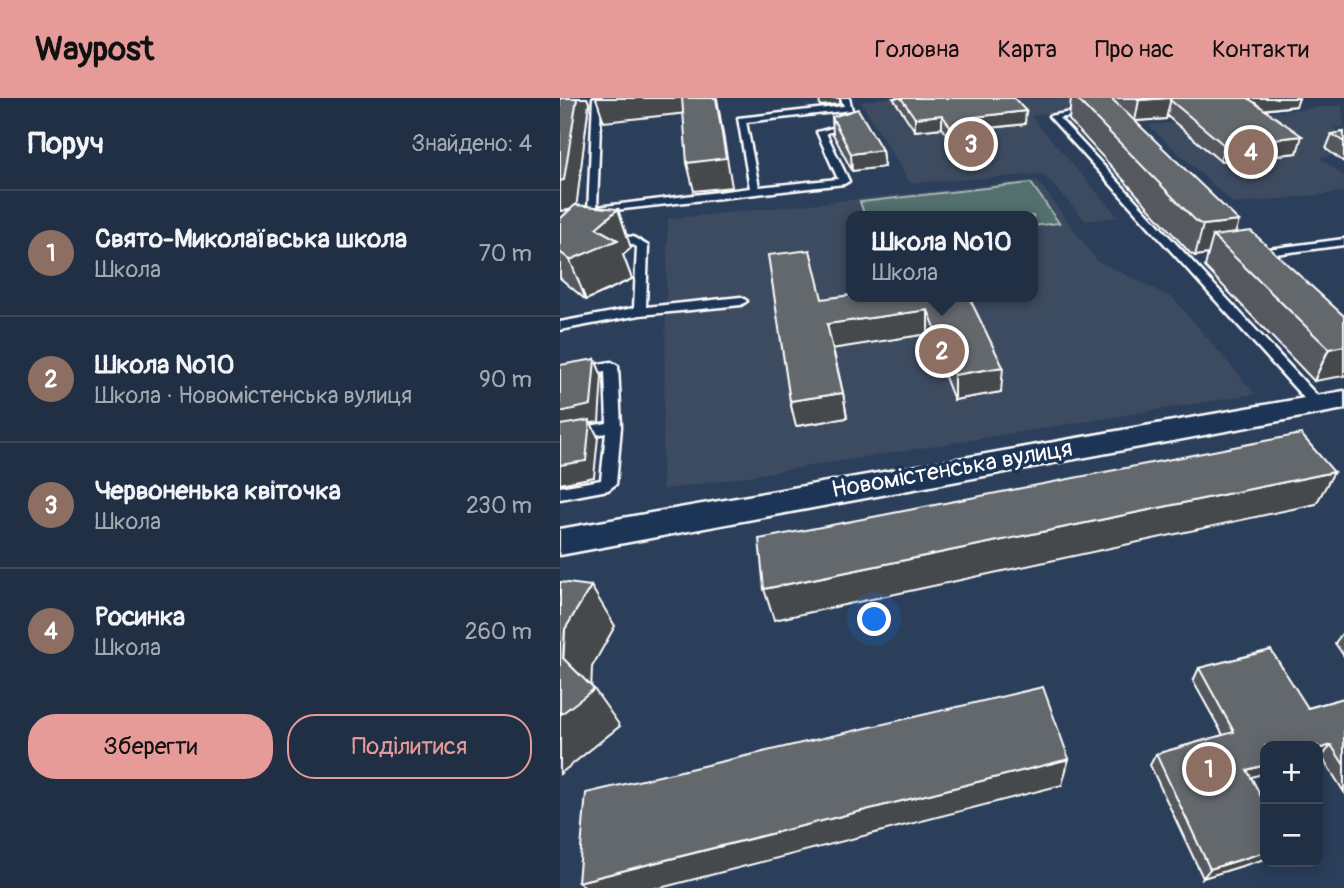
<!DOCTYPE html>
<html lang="uk">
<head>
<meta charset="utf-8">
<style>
	:root { --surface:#202f44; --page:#2d3b4f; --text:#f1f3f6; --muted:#a2a9b2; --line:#3d4a5d; --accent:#e69b98 }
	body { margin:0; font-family:Pangolin,sans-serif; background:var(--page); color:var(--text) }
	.controls { position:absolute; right:21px; bottom:21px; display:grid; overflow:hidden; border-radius:14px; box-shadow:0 4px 18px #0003 }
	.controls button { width:63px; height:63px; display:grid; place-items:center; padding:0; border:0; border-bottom:2px solid var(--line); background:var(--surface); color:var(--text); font:35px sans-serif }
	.you { position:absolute; left:315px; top:522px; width:24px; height:24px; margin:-18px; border:5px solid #fff; border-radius:50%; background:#1a73e8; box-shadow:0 0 0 10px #1a73e833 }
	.badge { display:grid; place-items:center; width:46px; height:46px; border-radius:50%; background:var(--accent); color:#fff; font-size:23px; font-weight:700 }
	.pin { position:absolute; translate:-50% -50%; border:4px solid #fff; box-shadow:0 2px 7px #0006 }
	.popup { position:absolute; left:286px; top:113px; width:192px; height:91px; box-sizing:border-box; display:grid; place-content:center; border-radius:14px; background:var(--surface); filter:drop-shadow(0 2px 5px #0005); font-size:23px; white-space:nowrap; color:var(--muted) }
	.popup b { font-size:26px; color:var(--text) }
	.popup::after { content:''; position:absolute; left:50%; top:100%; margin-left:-14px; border:14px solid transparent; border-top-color:var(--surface) }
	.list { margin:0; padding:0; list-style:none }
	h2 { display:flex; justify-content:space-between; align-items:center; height:91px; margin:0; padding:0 28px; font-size:30px }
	h2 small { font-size:23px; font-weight:400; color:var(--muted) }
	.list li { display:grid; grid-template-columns:46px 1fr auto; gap:21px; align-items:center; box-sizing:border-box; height:126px; padding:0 28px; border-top:2px solid var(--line) }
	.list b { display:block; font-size:26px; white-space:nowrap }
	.list p { margin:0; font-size:23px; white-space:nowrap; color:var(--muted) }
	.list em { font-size:23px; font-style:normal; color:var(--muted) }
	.actions { display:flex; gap:14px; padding:21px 28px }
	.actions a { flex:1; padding:16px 0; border:2px solid var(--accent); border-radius:28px; text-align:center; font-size:24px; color:var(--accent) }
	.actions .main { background:var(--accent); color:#111 }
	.map { position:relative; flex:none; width:784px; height:790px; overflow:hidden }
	header { display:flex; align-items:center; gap:42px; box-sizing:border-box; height:98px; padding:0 35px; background:var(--accent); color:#111 }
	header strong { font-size:33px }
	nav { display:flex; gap:38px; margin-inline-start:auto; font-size:24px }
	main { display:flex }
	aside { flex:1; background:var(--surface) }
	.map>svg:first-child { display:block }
</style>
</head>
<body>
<header>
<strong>Waypost</strong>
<nav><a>Головна</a><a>Карта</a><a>Про нас</a><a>Контакти</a></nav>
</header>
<main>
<aside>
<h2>Поруч<small>Знайдено: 4</small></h2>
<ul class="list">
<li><span class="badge" style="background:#8d6e63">1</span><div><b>Свято-Миколаївська школа</b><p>Школа</p></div><em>70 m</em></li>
<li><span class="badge" style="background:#8d6e63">2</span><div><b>Школа №10</b><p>Школа · Новомістенська вулиця</p></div><em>90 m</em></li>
<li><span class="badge" style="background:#8d6e63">3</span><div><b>Червоненька квіточка</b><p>Школа</p></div><em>230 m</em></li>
<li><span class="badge" style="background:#8d6e63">4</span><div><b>Росинка</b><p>Школа</p></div><em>260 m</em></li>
</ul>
<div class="actions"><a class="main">Зберегти</a><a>Поділитися</a></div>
</aside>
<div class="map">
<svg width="784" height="790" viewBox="0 0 784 790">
	<rect width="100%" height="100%" fill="#2b3f5b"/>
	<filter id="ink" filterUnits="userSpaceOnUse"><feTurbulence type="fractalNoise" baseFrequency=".0143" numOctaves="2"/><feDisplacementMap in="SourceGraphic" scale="14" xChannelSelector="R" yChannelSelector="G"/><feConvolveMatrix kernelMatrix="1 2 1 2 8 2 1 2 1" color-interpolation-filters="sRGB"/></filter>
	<g filter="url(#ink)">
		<path fill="#3c4b60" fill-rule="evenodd" d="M325,0H523L533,9L471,18L558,119L526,123L483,76L350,85L301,4Z
			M782,7L784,29L774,30L784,37V47L762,50L771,58L760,60L784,78V94L674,106L588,27Z
			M477,82L537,163L613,200L695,296L102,392L108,121ZM291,118H473V199H291Z"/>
		<path fill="#53706e" stroke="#a9b8b6" stroke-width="2" d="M471,85L499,125L473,128V118H305L300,104Z"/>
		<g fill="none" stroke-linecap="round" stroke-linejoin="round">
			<g stroke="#fff" stroke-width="5">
				<path id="lane" d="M33,0H41L37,109L190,90L178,20L284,8L281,0H289L292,12L186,24L199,89L278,81L257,34L296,24V28L266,35L289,83L284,86L28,115Z
					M529,11H532V15L499,20L762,303L764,306L762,309H752L489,18Z
					M49,137L73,139L88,148L86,209L181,199L187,203L181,207L80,217L0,232V224L74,210L77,149L67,144L45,142V138Z
					M784,141V147L693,159L687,156L693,153Z
					M51,264L58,268L61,329L56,386L48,392L0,401V389L41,382L46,335L0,343V333L47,325L45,273L0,281V273Z"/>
			</g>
			<g stroke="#fff" stroke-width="5">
				<path id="street" d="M784,293V311L0,457V431Z"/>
			</g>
			<use href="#lane" fill="#1d3557" fill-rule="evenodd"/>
			<use href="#street" fill="#1d3557" fill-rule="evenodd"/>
		</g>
		<path fill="#55595e" stroke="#fff" stroke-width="2" d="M0,0H27L29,5L16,107L71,150L63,157L72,181L26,202L0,180V121L10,112Z
			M333,0H454L465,26L421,31L420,41L392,44L382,30L355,33Z
			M511,0H739L736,8L704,12L737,55L660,63L607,18L606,21L575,23L676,135L784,218L754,283L645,169L648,156L635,158L630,155L509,22Z
			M272,19L322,52L324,69L292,73L273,36Z
			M784,34V64L766,51L772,36Z
			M409,199L441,294L394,302L368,236L273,250L283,295L287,320L236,328L230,303L262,201Z
			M784,533V558L775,545Z
			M639,570L748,610L784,600V694L762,659L758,660V648L691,679L705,706L643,780L590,667L596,656L663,637L633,583Z"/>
		<path fill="#45484c" stroke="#fff" stroke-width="2" d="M17,0H27L29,5L16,111L0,113V83Z
			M36,0H124L127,15L44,24Z
			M156,0H157L172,89L134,93L127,65Z
			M259,0H280V6L260,8Z
			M611,0L606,21L575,23L579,2Z
			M685,0H739L736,8L681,14Z
			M466,13L465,26L421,31L420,41L392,44V31L414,19Z
			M382,17V30L355,33V20Z
			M742,38L737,55L660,63L664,47Z
			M322,52L324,69L292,73L291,56Z
			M58,111L71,150L63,157L72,181L26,202L10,162L36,130Z
			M679,123L670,153L653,138L648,156L635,158L643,127Z
			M368,212V236L271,251L267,226Z
			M784,248V278L754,283L769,251Z
			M35,261L42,278L39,324L31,325L38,339L34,379L0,386V314Z
			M443,269L441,294L394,302V277Z
			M283,295L287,320L236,328L230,303Z
			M774,374L756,406L214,522L204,491Z
			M31,488L55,528L32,569L31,594L34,591L60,628L0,676V617L5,531Z
			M771,647L762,659L758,660V651Z
			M509,661L502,687L100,790H26L18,784Z
			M705,667V675L679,683L687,672Z
			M705,754V761L643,780L650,771Z"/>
		<path fill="#63676d" stroke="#fff" stroke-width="2" d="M0,0H17L4,82L0,83Z
			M122,0H156L166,60L127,65Z
			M341,0H454L466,13L414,19L421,27L392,31L382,17L355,20Z
			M516,0H551L679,123L643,127L637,124Z
			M576,0H607L579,2Z
			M611,0H688L742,38L664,47L610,2Z
			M298,11L322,52L291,56L272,19Z
			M784,34V44L772,36Z
			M15,107L58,111L36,130L58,142L10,162L0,154V121Z
			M691,133L784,218V248L769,251L653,138Z
			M250,152L262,201L291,197V199H409L443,269L394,277L368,212L267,226L283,295L230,303L208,157Z
			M35,261L31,307L0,314V267Z
			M30,322L26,363L0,367V327Z
			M741,336L774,374L204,491L199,441Z
			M0,484L31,488L5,531L3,560L34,591L0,617Z
			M711,552L748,610L784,600V667L771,647L758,651V648H705V667L687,672L705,706V754L650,771L596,656L674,634L639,570Z
			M483,589L509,661L18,784L26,695Z"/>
	</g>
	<g text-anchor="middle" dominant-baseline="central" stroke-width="7" stroke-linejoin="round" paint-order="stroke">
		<g font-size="24" fill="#fff" stroke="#1d3557">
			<text transform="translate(392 371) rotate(-10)">Новомістенська вулиця</text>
		</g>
	</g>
</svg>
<div class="controls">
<button>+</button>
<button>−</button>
</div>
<div class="you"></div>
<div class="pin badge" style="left:649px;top:671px;background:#8d6e63">1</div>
<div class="pin badge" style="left:382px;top:253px;background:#8d6e63">2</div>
<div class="popup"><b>Школа №10</b>Школа</div>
<div class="pin badge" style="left:411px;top:46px;background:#8d6e63">3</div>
<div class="pin badge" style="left:691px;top:54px;background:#8d6e63">4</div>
</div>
</main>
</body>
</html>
